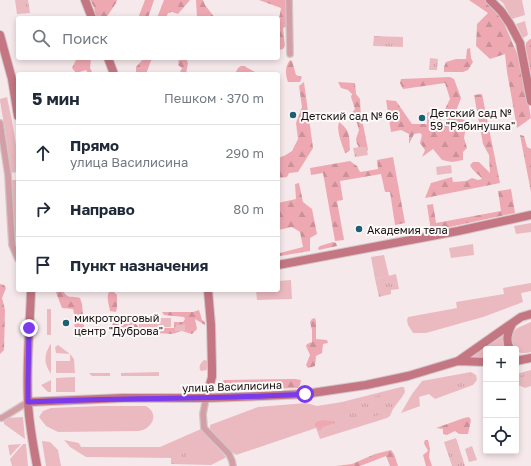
<!DOCTYPE html>
<html lang="ru">
<head>
<meta charset="utf-8">
<style>
	:root { --surface:#fff; --page:#f2f2f3; --text:#1f2937; --muted:#747a83; --line:#e0e1e3 }
	body { margin:0; font-family:"Golos Text",sans-serif; background:var(--page); color:var(--text) }
	.controls { position:absolute; right:12px; bottom:12px; display:grid; overflow:hidden; border-radius:4px; box-shadow:0 2px 6px #0003 }
	.controls button { width:36px; height:36px; display:grid; place-items:center; padding:0; border:0; border-bottom:1px solid var(--line); background:var(--surface); color:var(--text); font:20px sans-serif }
	.stop { position:absolute; width:12px; height:12px; margin:-9px; border:3px solid #7c3aed; border-radius:50%; background:#fff }
	.stop.end { background:#7c3aed; border-color:#fff; box-shadow:0 1px 4px #0008 }
	.list { margin:0; padding:0; list-style:none }
	h2 { display:flex; justify-content:space-between; align-items:center; height:52px; margin:0; padding:0 16px; font-size:17px }
	h2 small { font-size:13px; font-weight:400; color:var(--muted) }
	.list li { display:grid; grid-template-columns:26px 1fr auto; gap:12px; align-items:center; box-sizing:border-box; height:56px; padding:0 16px; border-top:1px solid var(--line) }
	.list b { display:block; font-size:15px; white-space:nowrap }
	.list p { margin:0; font-size:13px; white-space:nowrap; color:var(--muted) }
	.list em { font-size:13px; font-style:normal; color:var(--muted) }
	.icon { flex:none; width:22px; height:22px; fill:none; stroke:currentColor; stroke-width:2; stroke-linecap:round; stroke-linejoin:round }
	.map { position:relative; flex:none; width:531px; height:466px; overflow:hidden }
	.search { position:absolute; background:var(--surface); box-shadow:0 2px 6px #0003; left:16px; top:16px; width:264px; height:44px; display:flex; align-items:center; gap:10px; box-sizing:border-box; padding:0 14px; border-radius:4px; color:var(--muted); font-size:15px }
	.panel { position:absolute; background:var(--surface); box-shadow:0 2px 6px #0003; left:16px; top:72px; width:264px; height:220px; border-radius:4px }
	.map>svg:first-child { display:block }
</style>
</head>
<body>
<div class="map">
<svg width="531" height="466" viewBox="0 0 531 466">
	<defs>
		<pattern id="forest-firs" width="22" height="20" patternUnits="userSpaceOnUse"><rect width="22" height="20" fill="#eea8b2"/><path d="M5 1l3.5 6h-7zM16 11l3.5 6h-7z" fill="#cb9098"/></pattern>
		<pattern id="park-tufts" width="24" height="20" patternUnits="userSpaceOnUse"><rect width="24" height="20" fill="#ebbac1"/><path d="M3 7l-1-3M5 7V3M7 7l1-3M15 17l-1-3M17 17v-4M19 17l1-3" fill="none" stroke="#c99fa5"/></pattern>
	</defs>
	<rect width="100%" height="100%" fill="#f6e9eb"/>
	<path fill="#ebbac1" d="M499,0H522L525,15L512,19L503,3Z
		M525,21L528,35L523,38L516,24Z
		M7,97C12,122 18,147 18,172L10,173L6,136L0,101V99Z
		M11,180H18V247L16,242Z
		M531,223V232L516,234L514,226Z
		M473,244L474,255L451,258L449,248Z
		M384,255L389,276L375,279L371,257Z
		M291,280L292,299L257,300L256,290H278V281Z
		M531,283V291L521,293L523,302L483,317L426,333H413L408,325L407,320L408,317L457,308L456,302L504,294L503,288Z
		M47,309H51V335H47Z
		M139,318H171V327L139,328Z
		M531,322V352C528,353 524,353 521,353C512,350 508,336 516,329C520,326 527,324 531,322Z
		M503,334L504,344L506,349H486V359L472,358V354Z
		M51,343V374C43,362 44,355 51,343Z
		M58,345L70,354L74,359L75,373H56V361H70V354L56,353L55,347Z
		M204,360L208,361L209,366L207,370L201,371C198,368 200,363 204,360Z
		M531,370V386L525,388L516,384V374Z
		M159,372V376H121V373Z
		M471,372L476,375L477,380L473,385L435,399L429,394L419,397L420,406L401,413L412,394L422,381Z
		M89,373H110V376H92Z
		M75,377V392H56V378Z
		M51,380V392H48L41,385Z
		M401,387H404L405,392L402,397L393,409L390,416L387,418L320,439L316,428L236,455L232,452L211,431L210,429V425L258,407L306,403L317,406L342,402Z
		M101,406H146C160,414 152,429 139,431L58,432L46,426L39,417L43,411L51,408Z
		M23,417L25,439L4,424V420L7,418Z
		M201,429L226,457L225,458L211,465L171,464V458L86,457L70,447L64,440L79,443L81,447H160Z
		M42,441L50,442L58,450L61,466H46Z
		M21,444L10,456L8,445Z
		M23,444H26L28,466H12L10,459Z
		M472,446L477,460L469,462L465,449Z"/>
	<path fill="url(#forest-firs)" d="M90,0H117L116,3L106,18H96L94,7Z
		M145,0H154L148,18H138Z
		M164,0H190L178,14L172,12L168,13L166,18H157Z
		M196,0H203L205,5L215,18H197Z
		M259,0H287L288,26L283,28L285,46L283,49L278,50V24L281,8Z
		M469,0H486L503,21L522,65L531,118L517,128L507,72L505,54L490,59L476,46L477,24L488,13Z
		M530,39H531V74L526,48V43Z
		M470,48L471,58L473,62L468,70L463,72H444V67L446,62L456,59H466L467,49Z
		M79,58H91L90,68L93,74L88,73L86,70L76,73L72,68L76,60Z
		M144,58H152L146,74H136V67Z
		M179,58H186L188,63L186,74H179L182,68L178,65Z
		M290,60L292,61L296,75L302,77L300,82H288C285,75 285,66 290,60Z
		M241,66H244L255,72L268,74H235L238,68Z
		M450,77L454,79L461,98L456,111L459,118L467,121L464,138L467,148L463,152V160L452,162L442,160L433,149L422,157L425,150L420,143L422,135L420,133L414,134L409,144V134L401,130L391,132L386,100L396,101L412,124H427V113L434,110L445,125L448,124L444,111L450,99L445,83L403,89L400,83L401,79Z
		M304,82L313,148L298,172L289,173L287,177L278,178V158L284,156L292,151L298,139L296,123L302,107L299,86Z
		M338,82L355,83L356,94L360,99L361,119L363,124L368,150L366,152H362L357,144L356,139L359,130L357,123L351,114L355,109L351,97L352,94L348,90L341,88Z
		M482,94L500,183L425,198L431,183L452,177L453,182L466,181L472,178L478,180L482,179C479,174 472,171 470,165L473,162H479L490,173L489,155L483,144L474,95Z
		M339,122C351,131 349,136 350,150L348,152L345,153C342,144 336,131 339,122Z
		M520,135L524,136L527,147L531,149V192Z
		M393,157L405,223L395,225L390,192H385L381,174L340,181L343,200L337,201L344,240L335,241L323,173L311,175L310,168L350,161L357,166L360,172L378,169L377,160Z
		M299,183L303,202L312,209L317,234L310,238V251L280,256V253L303,247L300,232L292,227L278,230V203L296,199L295,184Z
		M511,189L515,213L431,231L427,205L433,204L436,223L501,211L498,191Z
		M333,242L336,243L337,246L319,250L318,248L320,246Z
		M0,284L4,285L6,288L2,298L5,310L4,350L0,354Z
		M55,290H62C69,300 70,295 80,298L82,304L84,328L81,338L79,339C72,330 76,319 73,309L62,308Z
		M113,291L117,295V307L116,312L110,311C109,305 106,297 109,292Z
		M199,310L202,320L205,322V325L195,319L197,329L192,334L182,331L172,334L156,333L154,332L153,330L156,328H174V322H183L185,319L184,317L164,315L162,312H193Z
		M122,316L137,318L136,324L139,328L138,329C130,330 119,332 112,325L113,322Z
		M315,318L316,322V339L327,340L328,343L323,344L322,353L316,356L315,366L308,368L306,365L310,355L306,346L307,344L312,342V330L310,322L312,319Z
		M295,379L301,380L300,385L298,388L224,390L221,388V383L224,380Z
		M469,417L471,420L468,434H459L455,431L447,435L443,434V429L436,428L464,418Z
		M322,420L334,421L335,423L323,427L320,431L315,425L316,422Z
		M425,440H428L430,449L429,457L432,466H426L423,455L428,451L424,443Z
		M391,450L394,454L398,466H390L386,456L360,466H336L352,464L375,454Z"/>
	<path fill="url(#park-tufts)" d="M15,0H28L30,13L17,14Z
		M374,36L403,37V47L373,46Z
		M430,58L438,59L437,70H429Z
		M366,146L368,155L355,157L353,148Z
		M451,165L452,173L437,175L436,167Z
		M396,274L399,289L391,290V294L379,297L375,279Z
		M185,324V331H175V325Z
		M531,372V383L523,385L520,376Z
		M470,374L472,384L447,391L444,381Z
		M392,392L396,403L386,413L351,423L344,404Z
		M456,438L465,466H452L444,442Z
		M171,448H186V464H171Z"/>
	<g fill="none" stroke-linecap="round" stroke-linejoin="round">
		<g stroke="#d2c6c8" stroke-width="8">
			<path id="street" d="M289,0L290,54
				M0,123L8,175L12,245L18,259
				M206,398L203,414L204,428L229,454L232,461L233,466
				M0,418H2L28,402"/>
		</g>
		<g stroke="#d2c6c8" stroke-width="10">
			<path id="secondary" d="M85,0L92,18
				M490,0L501,11L510,24L520,43L531,101
				M0,35L12,79L18,116
				M108,58L114,74
				M278,265L458,231L531,215
				M31,290C30,327 26,364 28,402C29,423 33,445 37,466
				M510,349C505,340 508,332 512,324
				M458,361L486,362
				M516,361L531,358
				M206,398L212,377V369L211,325L208,290
				M28,402L123,398H206L262,396L305,394L366,385L408,376L458,361L521,317L531,314"/>
		</g>
		<use href="#street" stroke="#d49ea6" stroke-width="5.5"/>
		<use href="#secondary" stroke="#c47783" stroke-width="8"/>
	</g>
	<g fill="none" stroke-linecap="round" stroke-linejoin="round">
		<path stroke="#7c3aed" stroke-width="5" d="M29,328L28,382V402C120,397 213,400 305,394"/>
	</g>
	<g fill="#1a6171" stroke="#fef9f9" stroke-width="1.5">
		<circle cx="293" cy="115" r="4"/>
		<circle cx="422" cy="118" r="4"/>
		<circle cx="359" cy="229" r="4"/>
		<circle cx="66" cy="323" r="4"/>
	</g>
	<g text-anchor="middle" dominant-baseline="central" stroke-width="4" stroke-linejoin="round" paint-order="stroke">
		<g font-size="11" fill="#141010" stroke="#fef9f9" text-anchor="start">
			<text x="430" y="112">Детский сад №<tspan x="430" dy="13">59 "Рябинушка"</tspan></text>
			<text x="301" y="115">Детский сад № 66</text>
			<text x="367" y="229">Академия тела</text>
			<text x="74" y="317">микроторговый<tspan x="74" dy="13">центр "Дуброва"</tspan></text>
		</g>
		<g font-size="11" fill="#141010" stroke="#fef9f9">
			<text transform="translate(232 386) rotate(-2)">улица Василисина</text>
		</g>
	</g>
</svg>
<div class="controls">
<button>+</button>
<button>−</button>
<button><svg class="icon" aria-label="locate" viewBox="0 0 24 24"><circle cx="12" cy="12" r="6"/><path d="M12 2v4M12 18v4M2 12h4M18 12h4"/></svg></button>
</div>
<div class="stop" style="left:305px;top:394px"></div>
<div class="stop end" style="left:29px;top:328px"></div>
<div class="search"><svg class="icon" aria-label="search" viewBox="0 0 24 24"><circle cx="10" cy="10" r="6"/><path d="M15 15l6 6"/></svg>Поиск</div>
<section class="panel">
<h2>5 мин<small>Пешком · 370 m</small></h2>
<ul class="list">
<li><svg class="icon" aria-label="ahead" viewBox="0 0 24 24"><path d="M12 20V5M6 11l6-6 6 6"/></svg><div><b>Прямо</b><p>улица Василисина</p></div><em>290 m</em></li>
<li><svg class="icon" aria-label="right" viewBox="0 0 24 24"><path d="M7 20v-9h11M14 6l5 5-5 5"/></svg><div><b>Направо</b></div><em>80 m</em></li>
<li><svg class="icon" aria-label="arrive" viewBox="0 0 24 24"><path d="M6 21V4h12l-3 4 3 4H6"/></svg><div><b>Пункт назначения</b></div></li>
</ul>
</section>
</div>
</body>
</html>
